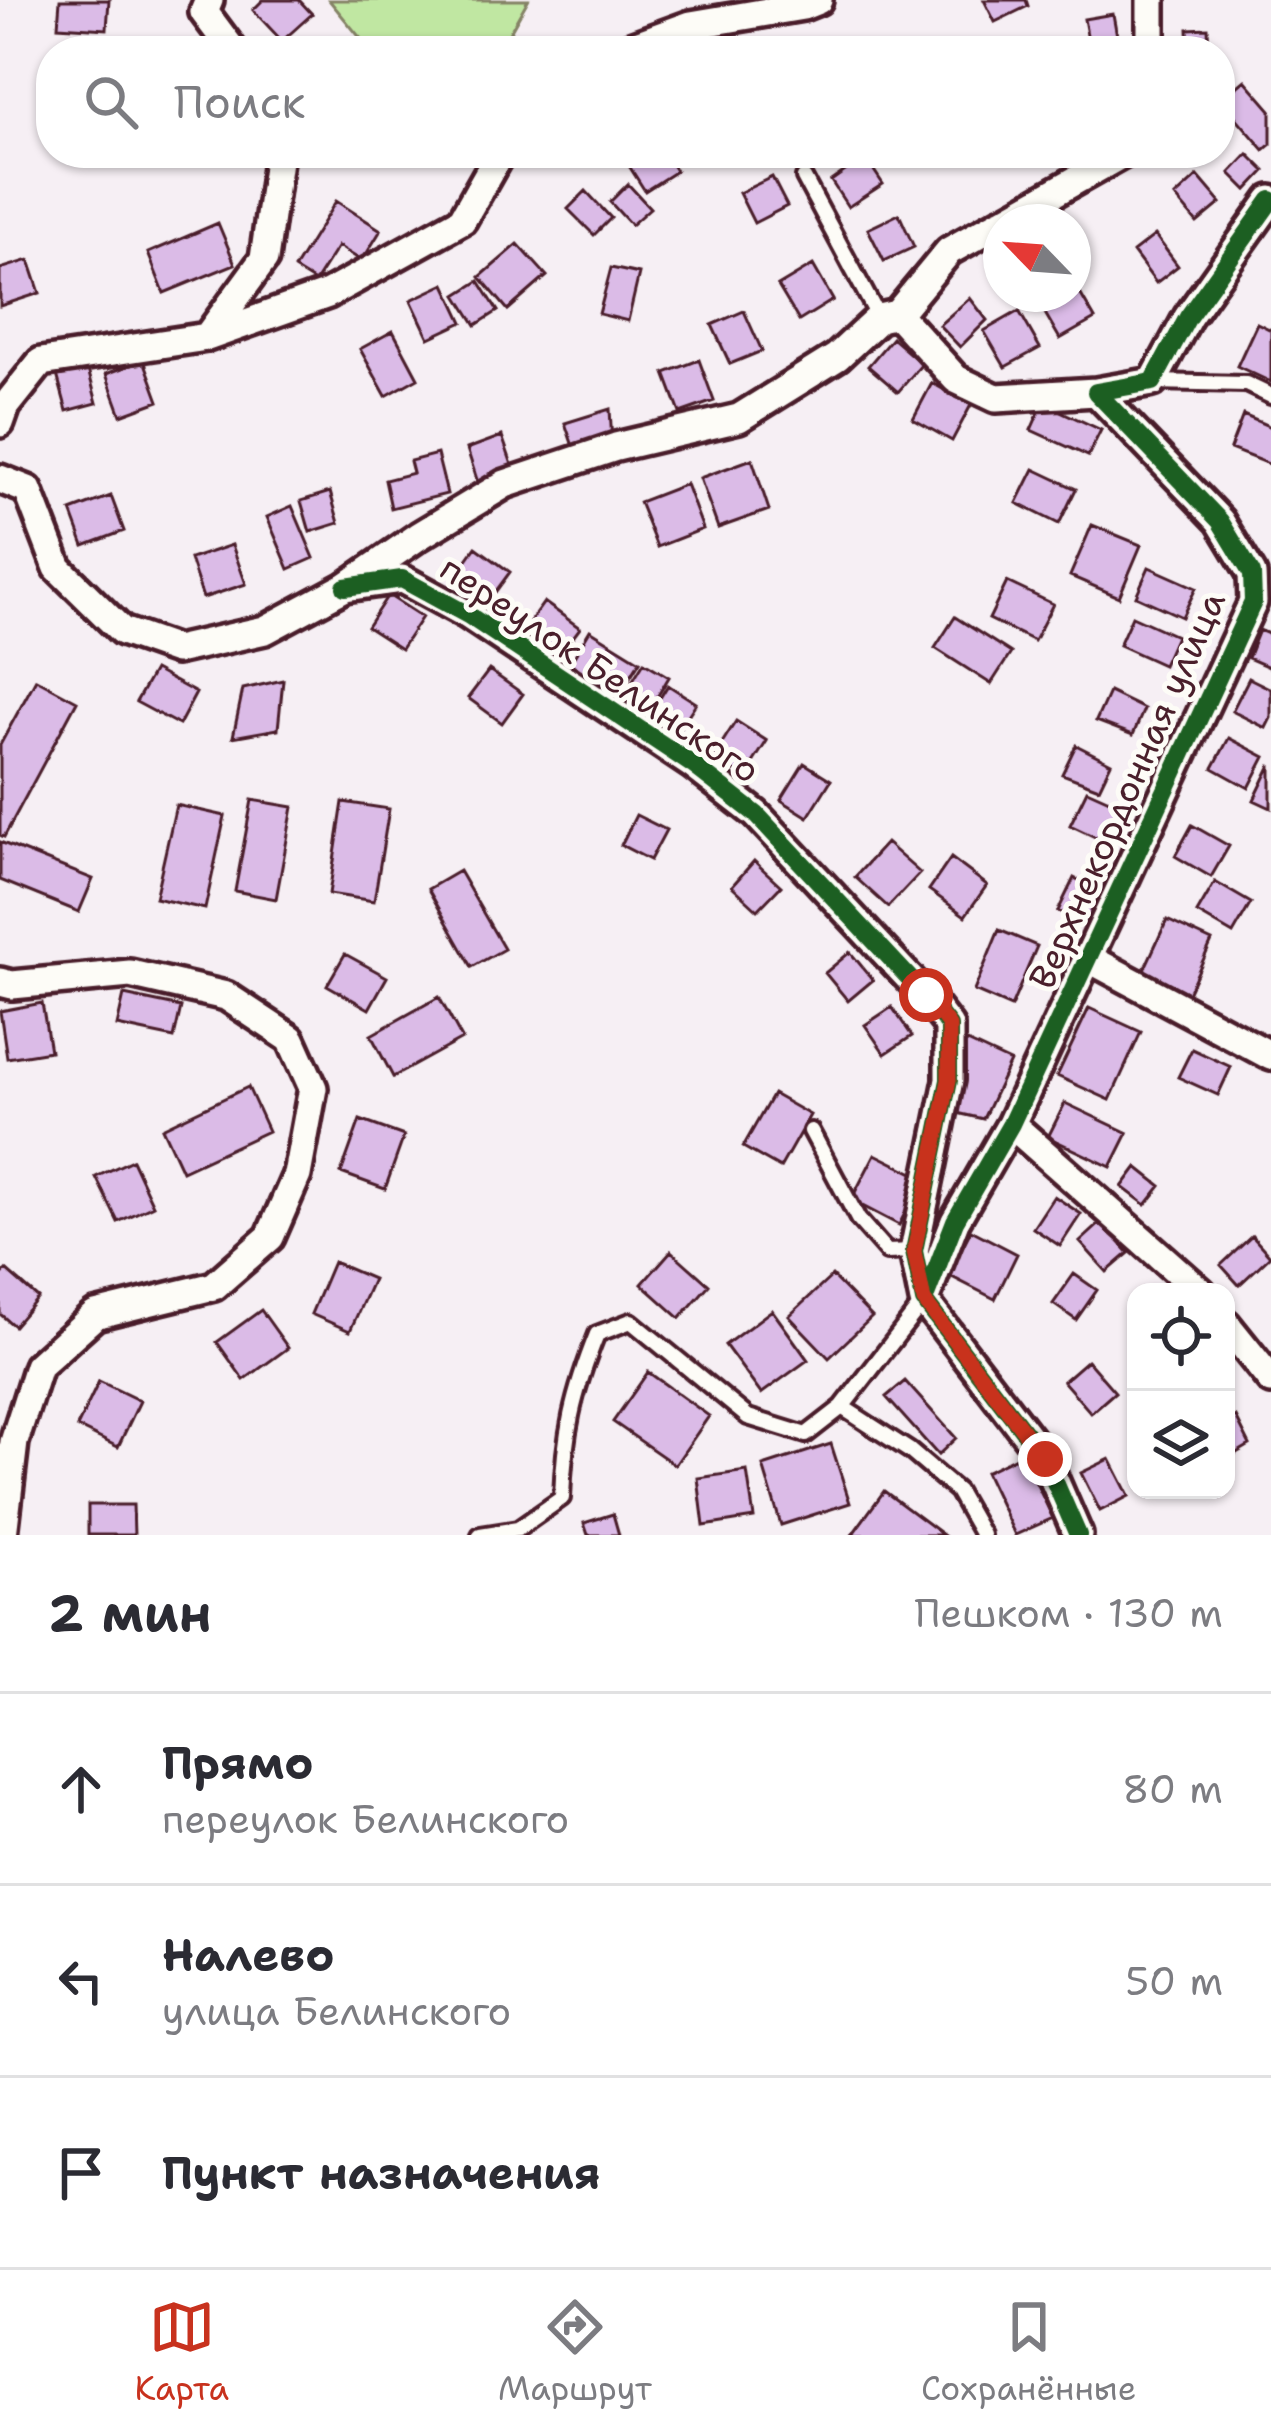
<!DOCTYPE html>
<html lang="ru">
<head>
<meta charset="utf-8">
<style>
	:root { --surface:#fff; --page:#f2f2f3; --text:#2b2b33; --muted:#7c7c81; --line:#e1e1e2; --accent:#c8321e }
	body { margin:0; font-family:"Shantell Sans",sans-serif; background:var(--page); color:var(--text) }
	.controls { position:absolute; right:36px; bottom:36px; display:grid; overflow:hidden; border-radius:24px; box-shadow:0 3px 9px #0004 }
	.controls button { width:108px; height:108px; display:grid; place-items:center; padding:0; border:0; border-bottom:3px solid var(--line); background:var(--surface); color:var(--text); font:60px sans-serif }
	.compass { position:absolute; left:983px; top:204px; width:108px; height:108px; border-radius:50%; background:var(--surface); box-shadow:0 3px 9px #0004; rotate:295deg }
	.stop { position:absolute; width:36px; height:36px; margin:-27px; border:9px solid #c8321e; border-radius:50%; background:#fff }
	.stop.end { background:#c8321e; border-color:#fff; box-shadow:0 3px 12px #0008 }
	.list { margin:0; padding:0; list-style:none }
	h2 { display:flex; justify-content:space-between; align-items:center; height:156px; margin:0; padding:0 48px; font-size:51px }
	h2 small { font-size:39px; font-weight:400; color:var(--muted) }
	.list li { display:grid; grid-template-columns:78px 1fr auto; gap:36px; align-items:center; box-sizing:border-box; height:192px; padding:0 48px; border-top:3px solid var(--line) }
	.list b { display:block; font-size:45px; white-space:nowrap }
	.list p { margin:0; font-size:39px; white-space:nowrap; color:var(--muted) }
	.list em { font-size:39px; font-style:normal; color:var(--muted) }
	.icon { flex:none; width:66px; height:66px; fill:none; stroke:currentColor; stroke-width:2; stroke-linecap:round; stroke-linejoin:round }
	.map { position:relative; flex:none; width:1271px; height:1535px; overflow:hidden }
	.search { position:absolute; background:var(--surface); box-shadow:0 3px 9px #0004; left:36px; right:36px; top:36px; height:132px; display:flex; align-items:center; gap:30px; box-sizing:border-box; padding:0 42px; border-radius:48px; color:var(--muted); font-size:45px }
	.sheet { height:732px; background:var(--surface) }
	nav { display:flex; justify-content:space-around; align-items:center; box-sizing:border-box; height:168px; border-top:3px solid var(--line); background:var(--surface); font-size:33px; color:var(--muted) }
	nav a { display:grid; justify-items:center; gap:6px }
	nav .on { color:var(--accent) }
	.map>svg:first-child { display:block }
</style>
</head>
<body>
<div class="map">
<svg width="1271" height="1535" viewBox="0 0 1271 1535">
	<rect width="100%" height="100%" fill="#f6eff4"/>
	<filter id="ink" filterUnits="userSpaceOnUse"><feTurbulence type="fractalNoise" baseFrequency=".00833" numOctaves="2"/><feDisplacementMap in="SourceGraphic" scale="24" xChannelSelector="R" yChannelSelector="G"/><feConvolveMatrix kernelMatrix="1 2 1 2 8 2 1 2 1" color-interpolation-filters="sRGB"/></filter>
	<g filter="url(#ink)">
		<path fill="#c0e7a2" stroke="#858366" stroke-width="3" d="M329,0H528L499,51H371Z"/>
		<path fill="#dbbbe7" stroke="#4a1f2b" stroke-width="3" d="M60,0H109L107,29L58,26Z
			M263,0H299L312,14L282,41L253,10Z
			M984,0H1026L1028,6L995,22Z
			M1113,14L1119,47L1090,51L1084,19Z
			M1208,28L1209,51H1189L1188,29Z
			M1245,80L1271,110V144L1264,150L1221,100Z
			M632,153H665L676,171L645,191L624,158Z
			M1248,154L1265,171L1247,190L1230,173Z
			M865,157L883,184L848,207L831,181Z
			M1198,176L1221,203L1197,223L1175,197Z
			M772,177L787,206L754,223L739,193Z
			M628,184L650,208L631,225L610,202Z
			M586,191L611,218L594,235L568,209Z
			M336,201L381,230L362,261L338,246L315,282L294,269Z
			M899,214L914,247L884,261L868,229Z
			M218,223L235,264L164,293L148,253Z
			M1155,235L1178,266L1156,283L1133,252Z
			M518,244L547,276L508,310L480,277Z
			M29,260L40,293L0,306V269Z
			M813,265L833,300L799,321L778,286Z
			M611,268L639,274L628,321L599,314Z
			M479,281L498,311L476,325L457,295Z
			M1074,283L1095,319L1060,339L1039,303L1054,294H1073Z
			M445,284L463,322L429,338L411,300Z
			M970,298L987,320L960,347L939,325Z
			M744,311L762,351L730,364L712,325Z
			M1019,311L1040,348L1005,367L984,331Z
			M1257,323L1271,330V382L1237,366Z
			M393,331L418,378L386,396L360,349Z
			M892,338L922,364L898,392L868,366Z
			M144,360L159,401L121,415L106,374Z
			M699,360L714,401L680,413L665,373Z
			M86,362L97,403L67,411L56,371Z
			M932,383L971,405L952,441L913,419Z
			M1043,403L1101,430L1088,456L1031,430Z
			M610,409L612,443L576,455L565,423Z
			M1243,415L1271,427V465L1230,449Z
			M502,436L516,476L480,489L467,449Z
			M437,454L447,494L391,508L385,480L413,473L410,461Z
			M752,459L769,510L718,528L700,478Z
			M1034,469L1076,489L1059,524L1017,503Z
			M686,484L703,529L657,547L639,502Z
			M330,492L339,523L310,532L301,501Z
			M111,496L124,531L84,546L71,511Z
			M292,506L314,558L289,569L267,517Z
			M1092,525L1141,545L1119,597L1070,576Z
			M232,545L246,584L203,598L190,559Z
			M476,547L510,572L488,602L454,578Z
			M1149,567L1196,588L1182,617L1136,596Z
			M1007,582L1053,604L1034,641L989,619Z
			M388,595L422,617L401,649L367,627Z
			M544,602L580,628L556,660L521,634Z
			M1132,616L1176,636L1163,665L1119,645Z
			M955,617L1011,653L991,684L935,648Z
			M590,630L640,661L614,703L565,672Z
			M1259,630L1271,635V668L1248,658Z
			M644,662L669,677L645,717L620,701Z
			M154,670L196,693L179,725L136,702Z
			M489,670L523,694L502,723L468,698Z
			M1249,678L1271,689V718L1266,728L1232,711Z
			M36,679L77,701L4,837L0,835V745Z
			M283,680L278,729L233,737L243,689Z
			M668,685L696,703L674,737L647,719Z
			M1109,692L1144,709L1133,735L1096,721Z
			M736,721L767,741L744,777L713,757Z
			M1229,738L1265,757L1249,788L1213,768Z
			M1076,745L1111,763L1099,788L1062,774Z
			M804,763L831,780L808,817L781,800Z
			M1271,765V808L1254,800Z
			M1087,790L1127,808L1110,844L1070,825Z
			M252,800L293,807L276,899L235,891Z
			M343,802L389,809L374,901L329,894Z
			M176,805L225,816L205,909L155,898Z
			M636,815L666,830L650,860L621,845Z
			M1192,825L1229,846L1211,877L1175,856Z
			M0,842L93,879L79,912L0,880Z
			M886,843L920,873L888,907L855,877Z
			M951,858L987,885L965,916L929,890Z
			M754,861L781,886L758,910L732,886Z
			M459,871L504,949L472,967L428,889Z
			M1074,878L1106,893L1091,926L1058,911Z
			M1215,882L1251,903L1233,934L1197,913Z
			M1167,920L1212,941L1188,993L1143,972Z
			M999,930L1037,946L1011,1007L974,991Z
			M850,952L873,980L848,1001L825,973Z
			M345,954L387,977L369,1009L327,985Z
			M124,995L181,1007L174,1038L117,1026Z
			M439,997L462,1039L393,1077L371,1035Z
			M42,1003L50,1051L7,1058L0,1011Z
			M892,1007L912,1036L885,1054L865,1025Z
			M1089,1008L1141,1032L1110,1100L1057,1076Z
			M963,1040L1010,1062L983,1119L953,1112Z
			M1192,1049L1231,1067L1218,1095L1178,1077Z
			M248,1087L268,1131L182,1171L162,1128Z
			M773,1094L810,1115L780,1168L743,1147Z
			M1065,1103L1128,1133L1111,1167L1048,1137Z
			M360,1120L404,1136L385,1189L341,1173Z
			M875,1154L923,1178L899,1225L851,1200Z
			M132,1160L153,1205L118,1222L96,1177Z
			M1137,1167L1161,1186L1146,1205L1122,1187Z
			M1054,1196L1081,1214L1060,1246L1033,1228Z
			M1102,1222L1129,1253L1107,1272L1080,1242Z
			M971,1230L1017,1254L995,1299L948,1275Z
			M1252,1236L1270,1256L1239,1285L1221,1265Z
			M671,1251L709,1285L680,1318L642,1284Z
			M333,1262L373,1279L350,1331L311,1314Z
			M6,1270L38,1298L14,1326L0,1314V1277Z
			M1074,1274L1097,1290L1076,1320L1053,1304Z
			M832,1276L872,1317L829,1358L789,1316Z
			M261,1310L288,1348L244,1380L217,1342Z
			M772,1310L808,1360L761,1394L725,1345Z
			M1087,1360L1115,1392L1091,1413L1063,1381Z
			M648,1372L709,1416L675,1465L613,1422Z
			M99,1381L140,1401L118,1447L77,1427Z
			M905,1381L956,1438L938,1455L886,1397Z
			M1236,1417L1250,1445L1228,1458L1226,1422Z
			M831,1444L850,1503L781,1525L763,1466Z
			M1022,1454L1053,1518L1015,1535L985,1472Z
			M1110,1459L1129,1496L1100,1511L1081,1473Z
			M747,1471L754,1518L704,1526L698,1478Z
			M884,1491L943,1535H852Z
			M88,1505H133L134,1535H88Z
			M613,1514L619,1535H588L584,1523Z"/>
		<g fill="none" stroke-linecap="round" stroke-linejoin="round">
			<g stroke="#4a1f2b" stroke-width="22">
				<path id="lane" d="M804,178L879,318
					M1153,382L1246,384L1271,396
					M811,1131L858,1219L887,1252L914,1251
					M842,1407L910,1451L957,1491L982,1535
					M480,1535L518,1529L562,1498C564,1434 573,1394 597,1334L631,1321L748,1417L806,1435L842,1407L924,1301"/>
			</g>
			<g stroke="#4a1f2b" stroke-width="36">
				<path id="street" d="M209,0L204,12L233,51
					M620,51L691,25L803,6L818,0
					M1151,51V0
					M1002,222L1124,153
					M897,314L956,379L996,398L1096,392
					M207,337L264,259L279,153
					M0,423L6,406L41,362L207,337L328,294L462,220L500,153
					M0,479L28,490L58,568L122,631L176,650L265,630L345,587L419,536L505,484L616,447L739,418L837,357L879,318L897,314L949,251L1001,222
					M345,587L402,579L468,615L693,765L756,814L925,995L949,1026V1080L914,1251L924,1301L1045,1459L1078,1535
					M1088,958L1271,1056
					M0,982L12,985L130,974L226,996L291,1039L313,1088L297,1175L270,1237L214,1286L95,1315L38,1366L14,1442L3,1535
					M1011,1124L1201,1292
					M924,1301L955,1221L1011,1124L1253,602L1252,574L1220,521L1096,392L1153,382L1188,317L1271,200
					M1226,1324L1271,1380"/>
			</g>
			<use href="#lane" stroke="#fdfcf7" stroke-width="14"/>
			<use href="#street" stroke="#fdfcf7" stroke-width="27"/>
			<g stroke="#fdfcf7" stroke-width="26">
				<path id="cycleway" d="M345,587L402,579L468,615L693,765L756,814L925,995L949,1026V1080L914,1251L924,1301L1045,1459L1078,1535
					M924,1301L955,1221L1011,1124L1253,602L1252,574L1220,521L1096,392L1153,382L1188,317L1271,200"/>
			</g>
			<use href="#cycleway" stroke="#1b5e20" stroke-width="18"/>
		</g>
	</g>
	<g fill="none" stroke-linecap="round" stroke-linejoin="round" filter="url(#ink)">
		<path stroke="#c8321e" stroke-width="15" d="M926,995L949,1026V1080L914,1251L924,1301L1045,1459"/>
	</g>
	<g text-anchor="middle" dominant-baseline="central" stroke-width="10" stroke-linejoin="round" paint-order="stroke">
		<g font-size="36" fill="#4a1f2b" stroke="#fdfcf7">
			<text transform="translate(600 669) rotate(34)">переулок Белинского</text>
			<text transform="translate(1127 790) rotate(-66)">Верхнекордонная улица</text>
		</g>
	</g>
</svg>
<div class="controls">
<button><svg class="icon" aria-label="locate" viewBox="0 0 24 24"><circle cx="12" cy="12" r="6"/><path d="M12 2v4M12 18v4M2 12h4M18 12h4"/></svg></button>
<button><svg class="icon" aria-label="layers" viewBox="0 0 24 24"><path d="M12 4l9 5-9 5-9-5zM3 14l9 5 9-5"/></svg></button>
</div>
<svg class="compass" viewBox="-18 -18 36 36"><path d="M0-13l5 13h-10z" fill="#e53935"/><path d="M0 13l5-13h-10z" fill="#7c7c81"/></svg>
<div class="stop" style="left:926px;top:995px"></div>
<div class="stop end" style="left:1045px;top:1459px"></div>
<div class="search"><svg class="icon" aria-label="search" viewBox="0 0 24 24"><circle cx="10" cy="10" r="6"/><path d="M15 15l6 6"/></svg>Поиск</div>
</div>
<section class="sheet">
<h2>2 мин<small>Пешком · 130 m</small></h2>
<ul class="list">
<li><svg class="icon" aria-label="ahead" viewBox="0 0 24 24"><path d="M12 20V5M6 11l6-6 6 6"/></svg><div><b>Прямо</b><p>переулок Белинского</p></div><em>80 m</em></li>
<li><svg class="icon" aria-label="left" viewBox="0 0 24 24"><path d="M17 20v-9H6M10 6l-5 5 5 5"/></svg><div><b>Налево</b><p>улица Белинского</p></div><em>50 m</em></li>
<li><svg class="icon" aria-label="arrive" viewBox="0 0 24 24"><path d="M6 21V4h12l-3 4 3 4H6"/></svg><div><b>Пункт назначения</b></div></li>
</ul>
</section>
<nav>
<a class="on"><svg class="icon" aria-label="map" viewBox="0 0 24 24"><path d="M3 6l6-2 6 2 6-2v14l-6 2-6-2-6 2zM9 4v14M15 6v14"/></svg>Карта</a>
<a><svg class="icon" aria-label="directions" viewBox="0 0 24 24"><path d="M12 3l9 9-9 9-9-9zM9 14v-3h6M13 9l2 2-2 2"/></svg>Маршрут</a>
<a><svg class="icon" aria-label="saved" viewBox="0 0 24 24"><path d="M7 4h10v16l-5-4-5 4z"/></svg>Сохранённые</a>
</nav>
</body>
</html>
